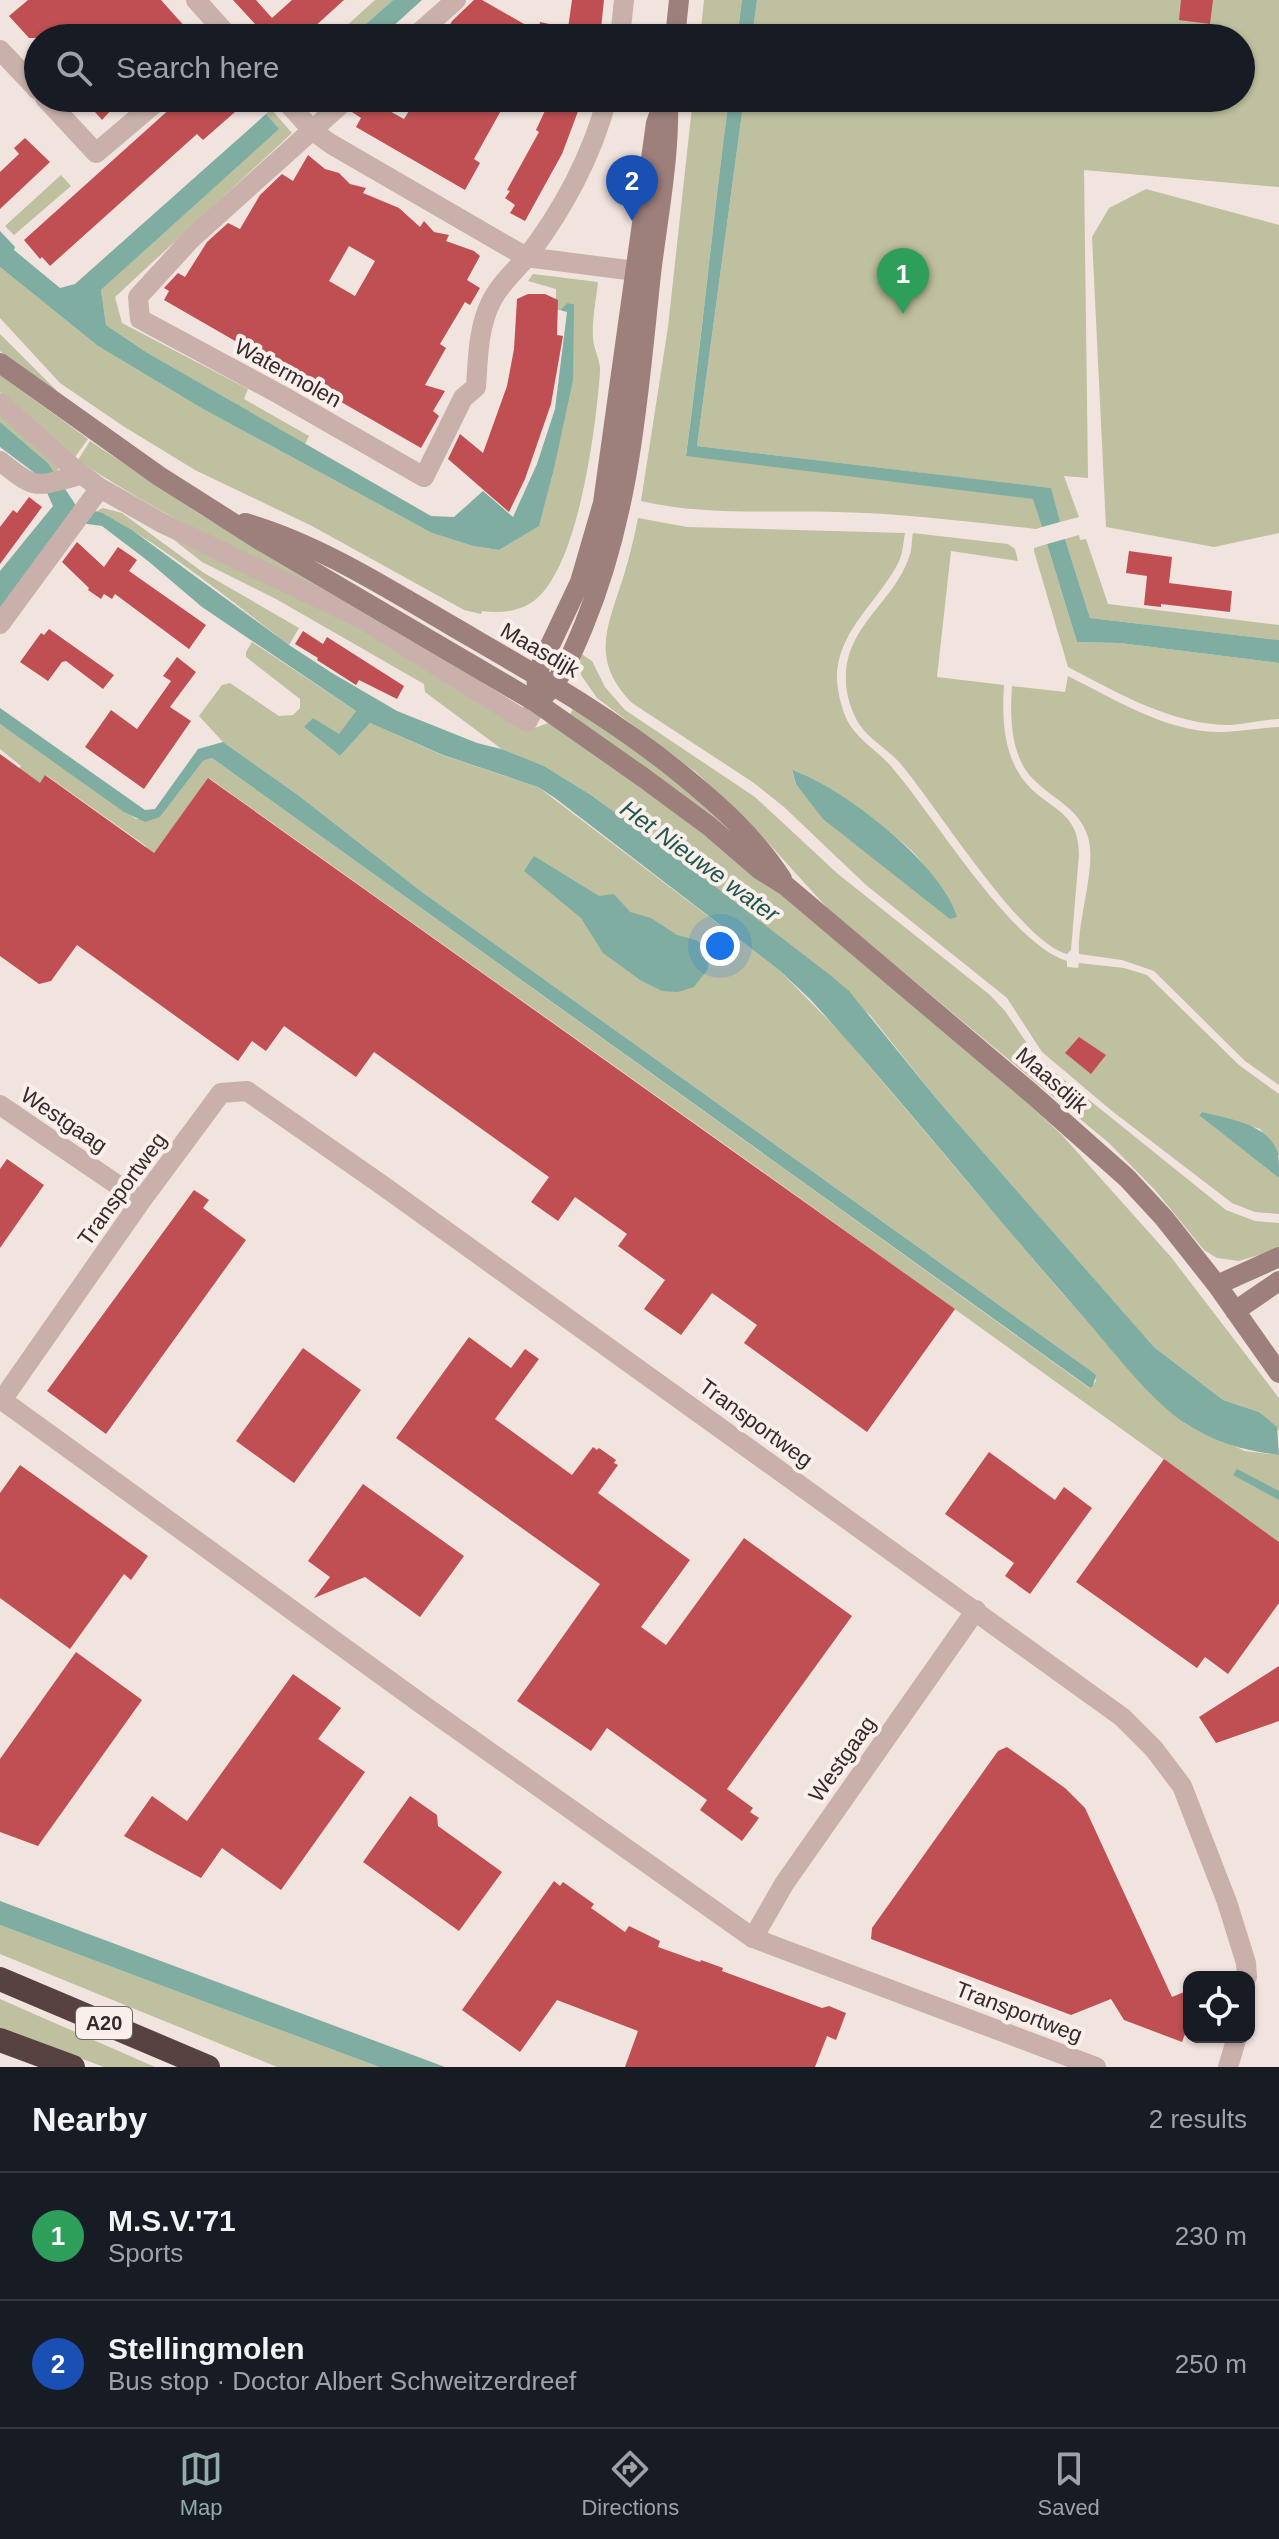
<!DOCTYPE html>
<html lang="en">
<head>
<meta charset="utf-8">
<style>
	:root { --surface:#171b24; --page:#20242c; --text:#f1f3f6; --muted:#9ea1a6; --line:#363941; --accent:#93acaa }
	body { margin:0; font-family:Helvetica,sans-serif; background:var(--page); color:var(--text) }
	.controls { position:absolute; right:24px; bottom:24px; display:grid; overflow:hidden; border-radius:16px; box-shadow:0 2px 6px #0004 }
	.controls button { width:72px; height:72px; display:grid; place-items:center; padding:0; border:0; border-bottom:2px solid var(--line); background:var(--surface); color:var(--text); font:40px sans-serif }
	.you { position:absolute; left:720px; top:946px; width:28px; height:28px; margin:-20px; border:6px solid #fff; border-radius:50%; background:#1a73e8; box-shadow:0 0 0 12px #1a73e833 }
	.badge { display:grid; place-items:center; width:52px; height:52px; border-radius:50%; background:var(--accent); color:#fff; font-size:26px; font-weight:700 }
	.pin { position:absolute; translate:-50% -66px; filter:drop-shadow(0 2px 4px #0008) }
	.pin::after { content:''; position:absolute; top:42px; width:28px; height:24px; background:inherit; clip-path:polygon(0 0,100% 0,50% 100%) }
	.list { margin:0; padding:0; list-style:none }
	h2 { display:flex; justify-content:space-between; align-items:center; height:104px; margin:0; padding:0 32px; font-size:34px }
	h2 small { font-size:26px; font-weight:400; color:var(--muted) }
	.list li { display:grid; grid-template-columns:52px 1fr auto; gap:24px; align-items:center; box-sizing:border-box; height:128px; padding:0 32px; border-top:2px solid var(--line) }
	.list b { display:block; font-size:30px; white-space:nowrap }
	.list p { margin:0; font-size:26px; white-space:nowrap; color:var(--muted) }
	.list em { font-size:26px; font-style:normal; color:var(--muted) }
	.icon { flex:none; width:44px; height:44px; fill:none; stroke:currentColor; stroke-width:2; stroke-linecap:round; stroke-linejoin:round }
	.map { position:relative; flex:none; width:1279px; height:2067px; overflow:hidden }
	.search { position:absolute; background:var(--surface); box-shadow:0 2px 6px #0004; left:24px; right:24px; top:24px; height:88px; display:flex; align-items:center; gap:20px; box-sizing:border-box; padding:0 28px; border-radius:44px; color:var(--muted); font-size:30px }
	.sheet { height:360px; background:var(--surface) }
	nav { display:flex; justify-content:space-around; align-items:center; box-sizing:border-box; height:112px; border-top:2px solid var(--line); background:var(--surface); font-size:22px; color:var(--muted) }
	nav a { display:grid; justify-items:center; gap:4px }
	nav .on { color:var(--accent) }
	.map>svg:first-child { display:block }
</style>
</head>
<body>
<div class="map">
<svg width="1279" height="2067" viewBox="0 0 1279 2067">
	<rect width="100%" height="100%" fill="#f1e3de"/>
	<path fill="#bec09f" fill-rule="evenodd" d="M375,0H393L350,38H333Z
		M704,0H742L737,38H700Z
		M757,0H1279V187L1084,170L1088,478L1064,476L1079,517L1060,522L1050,488L697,446L744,98H1241V38H752Z
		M693,98H729C713,217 702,336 686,455L1034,499L1042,527L1036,529C969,522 903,513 836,512C771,510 704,516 641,501L668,327Z
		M271,109L292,133L115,297L122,323L248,389L244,399L309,436L305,444L146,352L106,325L101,290L278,129L266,114Z
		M61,175L71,186L14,235L5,226Z
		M1146,189L1279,225V533L1214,547L1106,527L1092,237L1109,208Z
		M0,267L98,346L203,409L432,533L473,546L499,550L539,525L553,473L573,314L574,304L567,303L560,310H556V289L528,281L533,274L598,282C596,300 592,319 593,337C593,349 601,360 600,372C596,427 579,565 535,600C521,611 500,614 482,611L481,614L464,610L312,526L195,470L123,426L60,383L0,318Z
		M0,334L56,390L55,391L0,351Z
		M0,375L88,439L75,457L0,392Z
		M0,409L59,467L56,475L48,463L0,422Z
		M90,441L201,515L338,596C248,557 160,515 78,460Z
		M103,508L122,513L204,573L299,628L289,645C256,620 125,514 93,513Z
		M638,518L687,527L905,533C903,544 903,556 896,567C876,603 841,629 837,672C836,687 841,707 847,720C856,738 875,749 889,764C932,812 1009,943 1067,961V967L1078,968L1079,963L1124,968L1147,975L1239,1065L1279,1094V1156L1260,1129L1202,1112L1199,1114L1279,1178V1214L1255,1212L1232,1203L1112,1111L1042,1052L1007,998L866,885L784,807L754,783L632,703C590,660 607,628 623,578C629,559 634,538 638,518ZM792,771C819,775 890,830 912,851C925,865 936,882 947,896L796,784Z
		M913,533L1008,544L1015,549L1018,561L951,551L937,677L1004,685C1002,717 1003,755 1025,782C1047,809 1079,810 1079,854L1071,950L1067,954C1021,943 935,803 899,762C887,749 869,739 859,724C851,711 845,692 846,677C846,627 892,603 908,560C913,549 911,542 913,533Z
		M1079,535L1080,540L1086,539L1108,604L1279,625V640L1090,618L1065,539Z
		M174,540L360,624L529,730L551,722L699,826L1008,1085L1062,1135L1171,1257L1279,1398V1431L1259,1412L1223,1400L1154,1347L940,1103L870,1015L678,858L591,795L544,766L507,753L429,695L425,692L424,684L276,599L202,562Z
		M1047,544L1077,642L1120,643L1279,663V719C1263,720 1246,724 1230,725C1172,725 1118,693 1068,667L1034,551V548Z
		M252,642L356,711L339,735L304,727L340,756L370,723L442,755L538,787L779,970L842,1034L1060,1291L1163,1404L1186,1424L1245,1451L1279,1455V1542L786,1188L209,778L151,857L143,851L146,846L46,775L29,798L10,782L21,766L0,749V724L136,819L160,817L203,761L212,758L1089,1388L1093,1386L1096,1380L1087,1368L422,892L298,795L223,742L199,716L222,685L230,683L279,716L293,715L300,708V699L246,657V652Z
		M580,653L592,661L605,687L625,710L755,797L838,874L990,995L1005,1011L1037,1058L1226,1210L1255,1221L1279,1223V1249L1239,1261L1217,1258L1204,1250L1155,1190L1109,1143L830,911L762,836L697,773L597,698L581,675Z
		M1068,676C1114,699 1165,731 1217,732C1238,732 1259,728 1279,727V1085L1245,1061L1154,971L1122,960L1079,954C1077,920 1097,867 1088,837C1079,808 1054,800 1034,780C1010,757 1010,716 1012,686L1065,692Z
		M575,706L682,785L759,859L568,717Z
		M0,1925L379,2067H277L0,1954Z
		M0,1999L155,2067H104L0,2028Z"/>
	<path fill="#7fada2" d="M393,0H422L380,38H350Z
		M742,0H757L752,38H737Z
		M729,98H744L697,446L1051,488L1060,522L1042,527L1033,499L686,456C702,337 713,217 729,98Z
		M266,114L279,129L101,290L106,325L146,352L431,516L454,517L483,491L513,517L537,464L555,409L567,312L560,310L567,303L574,304L573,380L553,473L539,526L499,550L473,546L432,533L203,409L98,346L0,267V231L15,247L14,250L60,288L75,284Z
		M0,422L48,463L77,507L102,513L132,530L289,645L332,673L397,711L477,743L501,749L544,766L591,795L678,858L830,975L849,991L940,1103L1154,1347L1223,1400L1259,1412L1277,1427L1279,1455C1246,1451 1217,1443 1188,1425C1149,1401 1110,1346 1079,1312C988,1209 903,1101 810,999L779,970L555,798L538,787L443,755L370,723L340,756L304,727L313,718L339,734L356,711L202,607L148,561L102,526L66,521L0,608V571L53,506L40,477L0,447Z
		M1065,539L1090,618L1279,640V663L1120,643L1077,642L1047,544Z
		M0,708L145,810L155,809L198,749L223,742L298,795L422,892L1087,1368L1096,1375L1093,1386L1090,1388L212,758L203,761L160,817L145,822L124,812L0,724Z
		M792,770C841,786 943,865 957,917L950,919L823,819L796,784Z
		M534,856L599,896L614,894L630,912L651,918L677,935L696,940L705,946L709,955L708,969L694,987L678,992L662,991L640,980L603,953L581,918L524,871Z
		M1202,1112C1228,1119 1268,1123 1278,1153C1279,1160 1279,1170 1279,1178L1199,1115Z
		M1237,1469L1279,1491V1500L1233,1475Z
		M0,1901L445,2067H379L0,1925Z"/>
	<path fill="#bf4f52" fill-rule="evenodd" d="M28,0H161L195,38H29L9,16Z
		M233,0H256L272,18L292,0H344L302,38H268Z
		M474,0H482L538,32L540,22L568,28L572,0H604L600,38H443L452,21Z
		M1181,0H1213L1210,24L1179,20Z
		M83,98H122L102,120Z
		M182,98H251L203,140L197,134L50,266L42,257L40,259L24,240Z
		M366,98L404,119L417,98H508L474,159L480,163L465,190L356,127L361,118L352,112Z
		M551,98H583L562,154L525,221L510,213L515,205L505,198L510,191L507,190L539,132L536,130Z
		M25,138L50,162L0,209V172L19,154L14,148Z
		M308,155L325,169L339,173L350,184L366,188L363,193L399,208L420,227L424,221L434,232L449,235L446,241L474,251L480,256L467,280L480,288L470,305L465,302L440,344L446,348L425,385L445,391L433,411L439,416L421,448L164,300L169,291L164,288L178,273L185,277L207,242L228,223L240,229L260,195L282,174L293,181ZM349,246L375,261L355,296L329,281Z
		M528,294H545L558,300L557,335L563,336L551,404L525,479L509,512L448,459L460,434L483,453L507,386L514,349L517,299Z
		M29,497L42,507L0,564V527L13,510L17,513Z
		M77,542L104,567L118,547L137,560L129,571L206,625L189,649L115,594L112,599L104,594L101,599L88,590L89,588L62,562Z
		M1129,551L1172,557L1169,583L1232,591L1230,612L1161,604V607L1144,605L1147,576L1126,573Z
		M49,629L114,675L103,689L66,661L62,662L48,681L20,662L41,633L44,635Z
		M303,631L323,644L327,637L404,686L397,699L359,680L356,685L317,660L318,658L295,644Z
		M177,657L196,672L170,707L191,721L144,789L85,747L111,710L137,729L171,681L163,676Z
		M0,754L40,783L45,775L154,853L208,778L955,1309L867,1432L744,1343L757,1325L712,1293L681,1335L644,1309L665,1280L618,1246L627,1234L575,1197L558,1221L531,1202L549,1177L374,1052L356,1077L284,1026L266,1051L252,1041L238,1061L77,945L51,981L39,984L0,956Z
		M1079,1037L1106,1055L1091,1074L1065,1053Z
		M7,1159L44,1185L0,1248V1169Z
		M194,1190L209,1200L203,1208L246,1240L106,1434L47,1391Z
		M469,1337L511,1368L525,1349L539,1359L495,1419L572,1475L593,1447L597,1450L599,1448L616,1460L614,1463L618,1465L598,1493L690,1560L641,1627L666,1645L744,1538L852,1616L727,1789L753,1808L750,1812L759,1818L742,1841L700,1810L707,1800L607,1728L591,1751L517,1701L600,1584L396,1438Z
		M303,1348L361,1390L294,1483L236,1441Z
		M989,1452L1055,1500L1064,1487L1092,1508L1030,1594L1005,1576L1014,1563L945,1514Z
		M1164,1459L1279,1542V1603L1228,1674L1205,1657L1197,1668L1076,1582Z
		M20,1465L148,1556L131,1580L124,1574L70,1649L0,1598V1493Z
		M363,1484L464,1556L420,1617L365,1577L314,1598L330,1577L308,1561Z
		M76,1652L142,1700L38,1846L0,1832V1759Z
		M1279,1666V1721L1216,1743L1199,1717Z
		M293,1674L341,1708L318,1739L365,1772L281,1890L222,1848L201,1878L124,1836L152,1796L187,1821Z
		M1007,1747L1065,1788L1085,1808L1172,1997L1189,1990V2023L1182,2042L1124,2020L1111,1999L1071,2015L871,1939L872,1928L998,1751Z
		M410,1796L437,1815L438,1826L502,1872L459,1931L363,1862Z
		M554,1881L560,1886L563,1882L594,1904L591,1908L625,1932L629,1926L660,1941L658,1947L700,1962L701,1960L723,1968L722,1971L822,2008L829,2006L846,2013L836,2040L827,2036L815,2067H625L638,2031L557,2000L520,2052L462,2010Z"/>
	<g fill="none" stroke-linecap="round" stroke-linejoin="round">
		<path stroke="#c9b0ab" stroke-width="20" d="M196,0L230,38
			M413,38L456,0
			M620,38L624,0
			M0,50L38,90
			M45,98L96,153L161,98
			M283,98L313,131L331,144L526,257L651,273
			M348,98L191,239L138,297L140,319L279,394L424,477L463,398L476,387C478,358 478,328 491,302C499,285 514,272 526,258C562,212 593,154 607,98
			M0,403L72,467L100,488L162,523L362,619L527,722L537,703
			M0,461C38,492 35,486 81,475
			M0,624L100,488
			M0,1105L141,1201
			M753,1938L784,1884L976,1610
			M1096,2067L753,1938L423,1705L2,1400L141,1201L221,1093L247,1091L382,1185L1122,1717L1154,1749L1182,1786L1227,1902L1246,1963L1247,1977
			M1228,2067L1237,2037"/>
		<path stroke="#9d7f7c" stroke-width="20" d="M675,38L679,0
			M0,363L159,476L263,542L537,703L644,778L709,826L759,869L786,886L1031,1093L1127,1178L1164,1218L1217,1285L1279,1373
			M245,523C316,543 387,588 452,626C531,672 610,716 681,774C720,806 755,837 782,879
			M537,687L536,675L580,582L603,503L656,123L661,109
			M546,694C563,676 574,649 584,625C631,511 638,395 651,274C658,215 670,157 668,98
			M1217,1285L1279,1257
			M1235,1311L1279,1281"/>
		<path stroke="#574241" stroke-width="24" d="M0,1979L208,2067
			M0,2040L73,2067"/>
	</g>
	<g text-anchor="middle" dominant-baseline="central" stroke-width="8" stroke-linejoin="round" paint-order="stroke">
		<rect fill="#f9efeb" stroke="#716564" stroke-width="2" x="76" y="2007" width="56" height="32" rx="6"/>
		<g font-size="20" font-weight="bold" fill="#372a2a">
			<text x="104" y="2023">A20</text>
		</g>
		<g font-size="22" fill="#372a2a" stroke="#f9efeb">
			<text transform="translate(288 373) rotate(29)">Watermolen</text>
			<text transform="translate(540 650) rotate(30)">Maasdijk</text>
			<text transform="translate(1052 1080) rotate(41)">Maasdijk</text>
			<text transform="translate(64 1120) rotate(34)">Westgaag</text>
			<text transform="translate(122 1189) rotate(-54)">Transportweg</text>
			<text transform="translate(756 1423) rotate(36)">Transportweg</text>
			<text transform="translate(842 1759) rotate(-55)">Westgaag</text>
			<text transform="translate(1019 2012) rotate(21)">Transportweg</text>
		</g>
		<g font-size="24" font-style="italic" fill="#21564c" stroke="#f9efeb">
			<text transform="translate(700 861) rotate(36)">Het Nieuwe water</text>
		</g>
	</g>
</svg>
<div class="controls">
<button><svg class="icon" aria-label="locate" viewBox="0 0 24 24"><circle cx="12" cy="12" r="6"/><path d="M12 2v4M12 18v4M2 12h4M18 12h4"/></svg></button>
</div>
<div class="you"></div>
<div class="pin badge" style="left:903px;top:314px;background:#2e9e5b">1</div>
<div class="pin badge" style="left:632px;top:221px;background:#1a4fb4">2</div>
<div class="search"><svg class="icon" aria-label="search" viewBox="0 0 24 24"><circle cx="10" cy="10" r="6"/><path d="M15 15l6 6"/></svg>Search here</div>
</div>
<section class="sheet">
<h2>Nearby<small>2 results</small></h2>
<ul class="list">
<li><span class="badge" style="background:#2e9e5b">1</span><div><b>M.S.V.'71</b><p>Sports</p></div><em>230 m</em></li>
<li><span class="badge" style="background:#1a4fb4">2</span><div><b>Stellingmolen</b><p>Bus stop · Doctor Albert Schweitzerdreef</p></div><em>250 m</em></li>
</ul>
</section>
<nav>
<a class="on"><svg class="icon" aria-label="map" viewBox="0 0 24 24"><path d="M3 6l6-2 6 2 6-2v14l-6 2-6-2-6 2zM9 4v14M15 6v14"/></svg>Map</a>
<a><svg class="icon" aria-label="directions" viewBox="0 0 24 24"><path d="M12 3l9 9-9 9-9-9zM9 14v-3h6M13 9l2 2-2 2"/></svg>Directions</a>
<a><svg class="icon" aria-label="saved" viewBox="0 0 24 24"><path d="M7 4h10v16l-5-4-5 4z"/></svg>Saved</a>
</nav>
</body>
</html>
